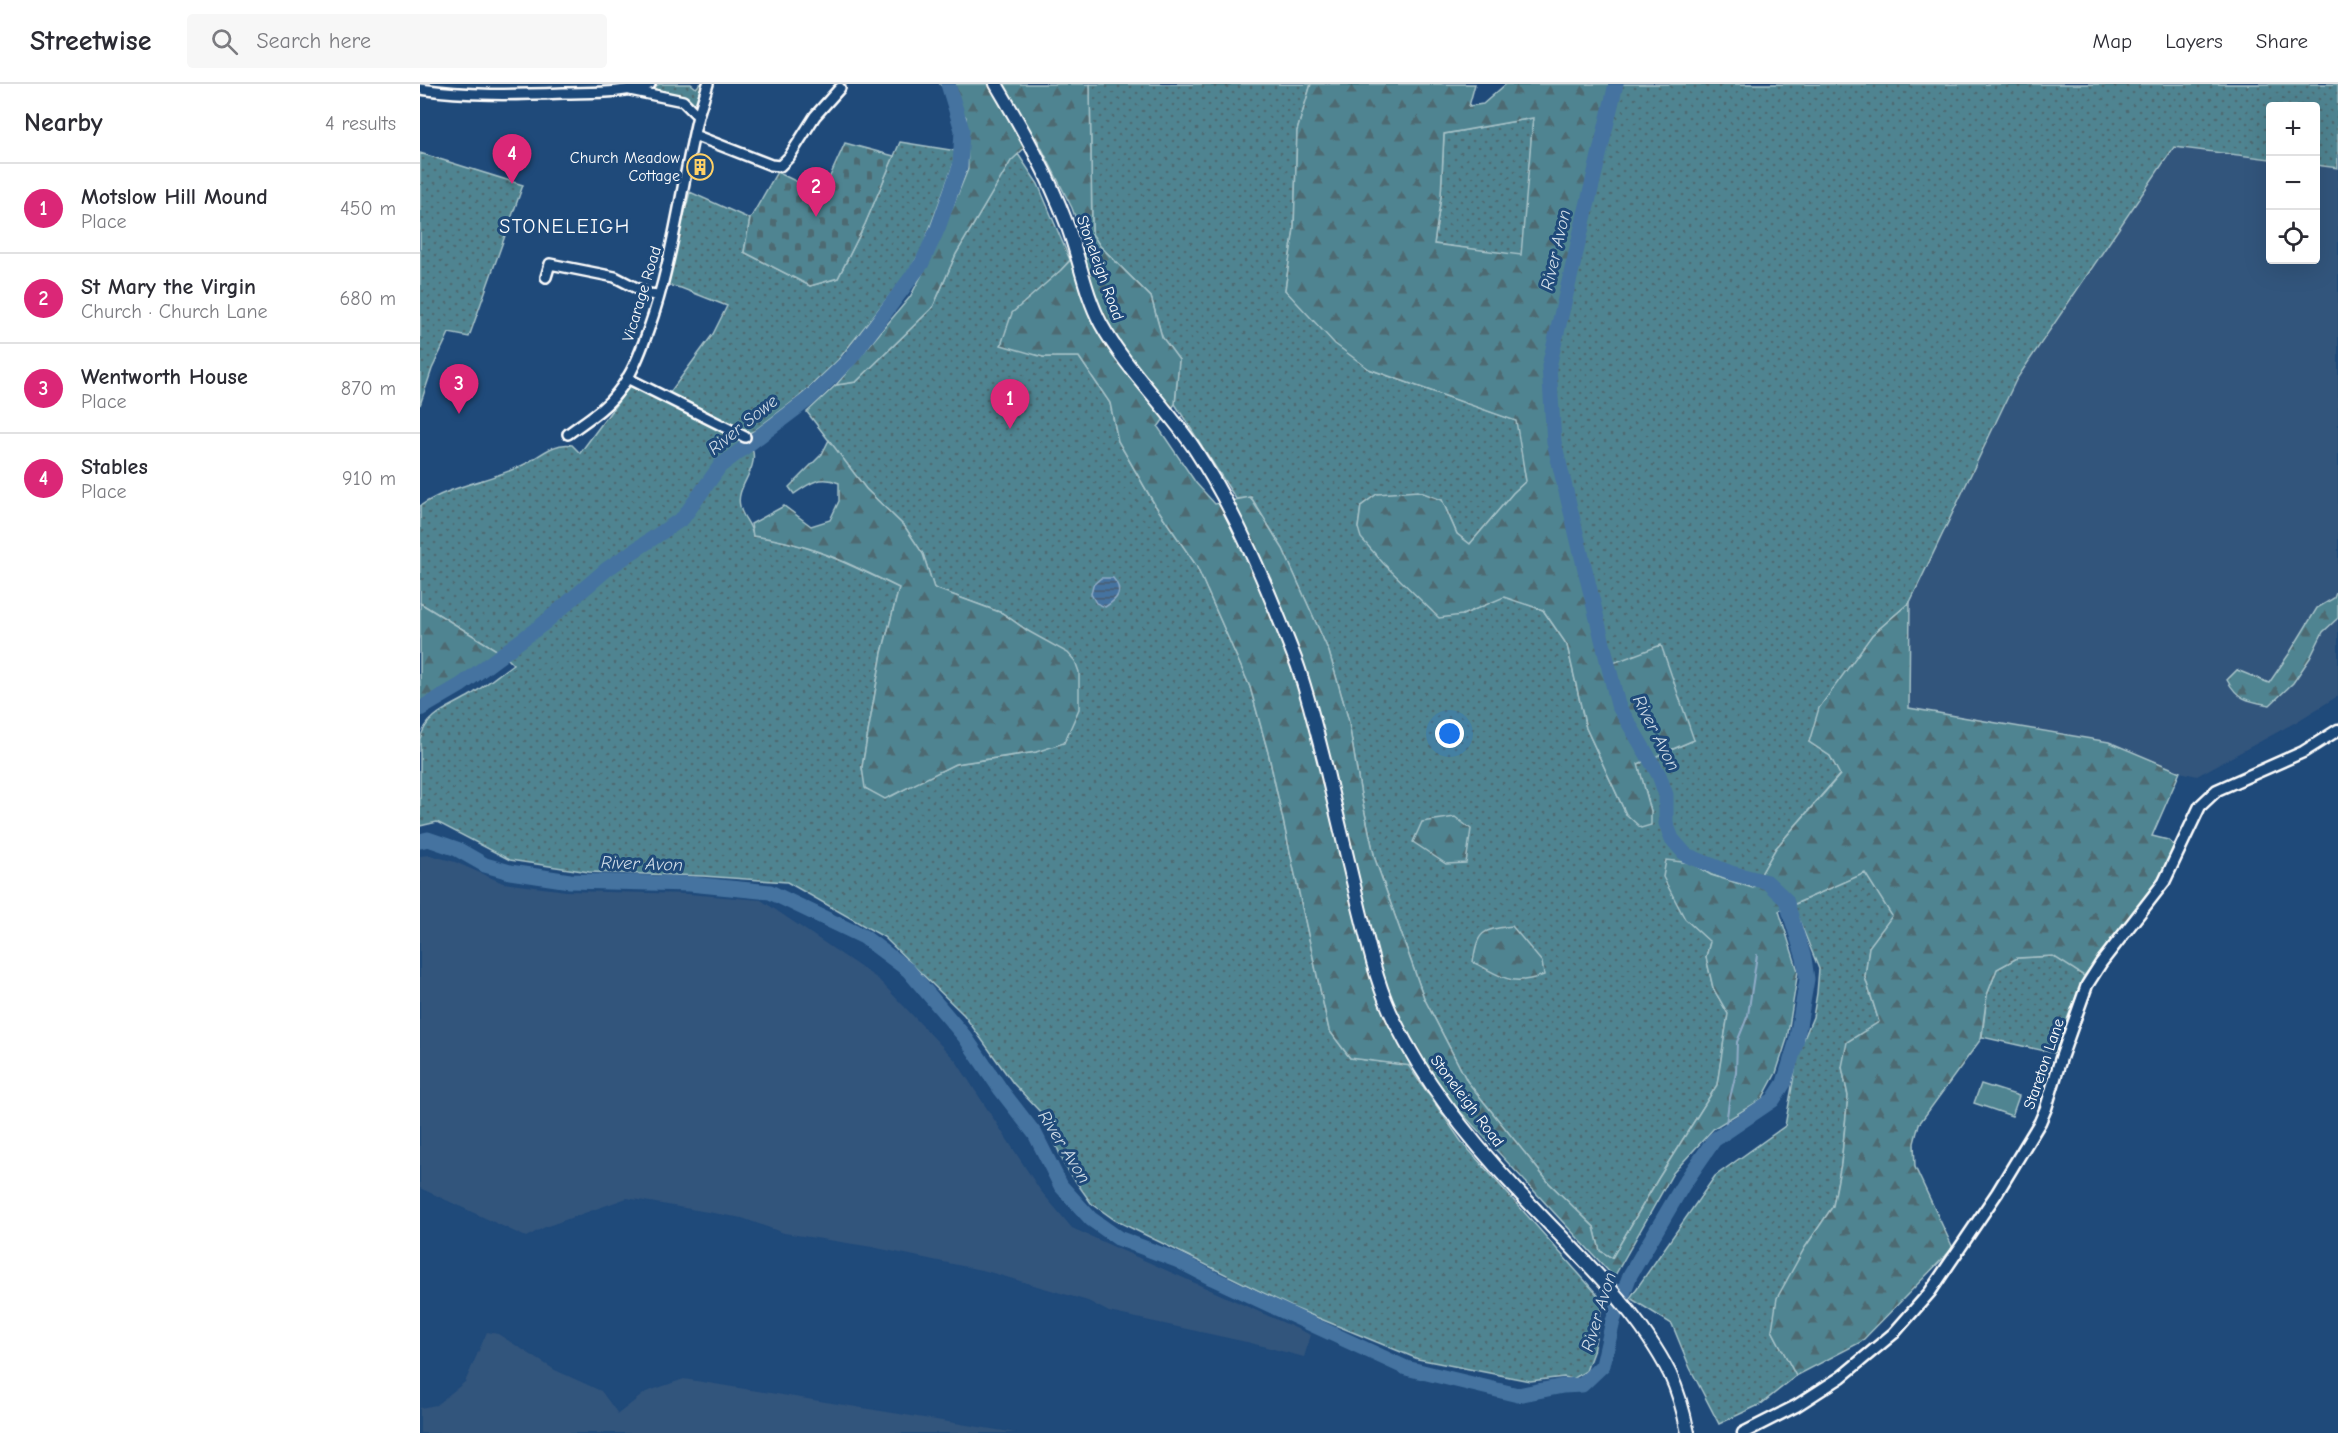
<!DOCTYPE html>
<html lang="en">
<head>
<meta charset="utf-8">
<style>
	:root { --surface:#fff; --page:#f7f7f7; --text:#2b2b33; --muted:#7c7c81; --line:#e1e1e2; --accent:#db2777 }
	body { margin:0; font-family:"Comic Neue",sans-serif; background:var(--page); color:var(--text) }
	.controls { position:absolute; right:18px; top:18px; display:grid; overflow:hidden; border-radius:6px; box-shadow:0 6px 24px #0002 }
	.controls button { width:54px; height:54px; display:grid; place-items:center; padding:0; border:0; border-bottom:2px solid var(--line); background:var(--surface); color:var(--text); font:30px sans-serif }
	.you { position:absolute; left:1030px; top:650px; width:21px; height:21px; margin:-15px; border:4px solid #fff; border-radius:50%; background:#1a73e8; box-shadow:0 0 0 9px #1a73e833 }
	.badge { display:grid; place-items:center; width:39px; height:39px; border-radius:50%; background:var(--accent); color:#fff; font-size:20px; font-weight:700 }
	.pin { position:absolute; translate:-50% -50px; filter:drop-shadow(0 2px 3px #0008) }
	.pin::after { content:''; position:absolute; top:32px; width:21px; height:18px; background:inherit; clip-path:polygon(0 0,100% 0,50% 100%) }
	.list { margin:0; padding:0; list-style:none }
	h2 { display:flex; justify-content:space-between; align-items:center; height:78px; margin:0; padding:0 24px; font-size:26px }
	h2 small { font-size:20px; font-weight:400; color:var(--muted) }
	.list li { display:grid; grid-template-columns:39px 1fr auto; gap:18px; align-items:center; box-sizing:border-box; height:90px; padding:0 24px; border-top:2px solid var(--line) }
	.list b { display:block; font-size:22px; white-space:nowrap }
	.list p { margin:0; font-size:20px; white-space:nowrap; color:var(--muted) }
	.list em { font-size:20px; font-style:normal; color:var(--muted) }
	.icon { flex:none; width:33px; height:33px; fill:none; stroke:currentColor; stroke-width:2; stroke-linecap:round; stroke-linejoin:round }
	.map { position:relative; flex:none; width:1918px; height:1349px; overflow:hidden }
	header { display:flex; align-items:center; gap:36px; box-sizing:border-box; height:84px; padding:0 30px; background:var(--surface); border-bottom:2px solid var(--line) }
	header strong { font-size:28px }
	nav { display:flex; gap:33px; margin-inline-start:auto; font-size:21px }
	.search { width:420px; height:54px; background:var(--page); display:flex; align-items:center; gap:15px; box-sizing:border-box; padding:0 21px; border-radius:6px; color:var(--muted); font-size:22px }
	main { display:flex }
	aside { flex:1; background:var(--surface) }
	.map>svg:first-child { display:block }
</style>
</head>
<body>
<header>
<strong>Streetwise</strong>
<div class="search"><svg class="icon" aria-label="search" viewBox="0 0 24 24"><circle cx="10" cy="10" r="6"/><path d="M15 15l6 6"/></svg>Search here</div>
<nav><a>Map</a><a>Layers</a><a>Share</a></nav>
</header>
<main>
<aside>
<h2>Nearby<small>4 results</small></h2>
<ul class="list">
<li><span class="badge">1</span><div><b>Motslow Hill Mound</b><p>Place</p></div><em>450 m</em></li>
<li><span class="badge">2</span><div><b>St Mary the Virgin</b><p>Church · Church Lane</p></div><em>680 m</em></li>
<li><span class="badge">3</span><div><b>Wentworth House</b><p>Place</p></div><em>870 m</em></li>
<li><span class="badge">4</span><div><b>Stables</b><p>Place</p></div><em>910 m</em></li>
</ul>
</aside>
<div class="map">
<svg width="1918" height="1349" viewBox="0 0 1918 1349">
	<defs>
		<pattern id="grass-dots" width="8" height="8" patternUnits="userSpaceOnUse" patternTransform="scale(1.5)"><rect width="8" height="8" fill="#4f8491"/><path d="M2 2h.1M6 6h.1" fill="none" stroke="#4e6b72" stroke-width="1.8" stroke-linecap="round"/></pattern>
		<pattern id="forest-firs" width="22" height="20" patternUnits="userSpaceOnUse" patternTransform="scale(1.5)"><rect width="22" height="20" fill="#4f8491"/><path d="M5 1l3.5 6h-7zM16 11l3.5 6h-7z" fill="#4e6b72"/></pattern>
		<pattern id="cemetery-stones" width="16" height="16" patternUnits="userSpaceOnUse" patternTransform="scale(1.5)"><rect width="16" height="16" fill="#4f8491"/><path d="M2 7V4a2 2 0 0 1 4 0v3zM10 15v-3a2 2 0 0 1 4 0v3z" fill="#4e6b72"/></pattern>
		<pattern id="water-rules" width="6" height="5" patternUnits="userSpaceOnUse" patternTransform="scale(1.5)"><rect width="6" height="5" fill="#4573a0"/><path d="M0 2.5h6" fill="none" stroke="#495c6e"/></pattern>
	</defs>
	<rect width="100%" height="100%" fill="#1f4a7a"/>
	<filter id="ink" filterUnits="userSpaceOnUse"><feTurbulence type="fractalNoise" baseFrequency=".0167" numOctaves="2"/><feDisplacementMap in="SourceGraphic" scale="12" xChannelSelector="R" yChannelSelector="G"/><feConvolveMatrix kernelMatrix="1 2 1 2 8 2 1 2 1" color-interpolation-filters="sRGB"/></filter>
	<g filter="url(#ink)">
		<path fill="#32547c" d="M1754,63L1850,75V176H1896V81L1918,84V612L1876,638L1777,692L1760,688L1689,658L1489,624L1490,518L1596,296Z
			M10,771L35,778L83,799L146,807L268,810L341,816L458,895L536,977L620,1106L652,1144L891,1251L884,1273L831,1259L689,1228L668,1217L566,1187L452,1163L364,1149L322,1134L207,1114L125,1143L106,1153L0,1104V772Z
			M67,1248L78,1250L135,1286L181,1307L198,1330L226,1308L264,1295L596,1349H0V1324L16,1321L45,1298Z"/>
		<path fill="url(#grass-dots)" stroke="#a7c2c8" stroke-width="1.5" d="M240,0H271L276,4L280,0H284L277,21L275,23L263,14L232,5V3Z
			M670,0H891L877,47L874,145L865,206L949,285L1097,337L1106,397L1093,409L1050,460L1037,450L1022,416L957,410L941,422L938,444L1042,531L1084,512L1123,526L1147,561L1166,644L1206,730L1231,727L1218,680L1274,656L1188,581L1134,358L1129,282L1196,0H1918V84L1896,81V22H1850V75L1754,63L1596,296L1490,518L1452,551L1389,658L1410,672L1420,690L1356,764L1333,804L1291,791L1271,780L1290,858L1286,873L1293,904L1308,930L1297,1001L1238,1095L1192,1174L1180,1167L1174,1143L1129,1099L1047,997L1004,914L955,775L941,711L928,634L909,568L863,465L831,413L816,415L755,320L759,276L742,253L731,213L680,162L672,150Z
			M1113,34L1102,172L1014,160L1021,112L1024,50Z
			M480,58L536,67V73L501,168L486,191L418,276L379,313L334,347L326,350L248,311L293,250L307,222L261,204L246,201L270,108L330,135L324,168L390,202L418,194L445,140Z
			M0,69L103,101L49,253L29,249L12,285L0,321Z
			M598,70L618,100L650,176L641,186L623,273H659L690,319L698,357L735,421L776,481L830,603L849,672L909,946L930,974L988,981L1041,1057L1183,1217L1173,1268L1166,1287L1153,1295L1144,1293L1110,1297L998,1275L874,1224L695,1136L671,1119L645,1082L623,1031L593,999L544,931L464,853L367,798L283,792L169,788L90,776L17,738L0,742V655C7,629 30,624 51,611C66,601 79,590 93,580L83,570L0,519V422C32,400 73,397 107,379C122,370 135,358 152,361L160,369L212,299L326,355C328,359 332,364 333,368C337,387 315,404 320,422C322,434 331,438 333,452C388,458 430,481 479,504L462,569L442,683L446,705L472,712L501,696L535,680L616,668L608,547L582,529L514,504L503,470L485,443L446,405L387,328L416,301L436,298L513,223L536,170L591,76Z
			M1445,788L1473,832L1449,863L1445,893L1459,938L1422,983L1428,1012L1421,1080L1413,1122L1384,1165L1352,1246L1376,1292L1341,1320L1299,1340L1270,1284L1252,1240L1210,1214L1295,1092L1365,1042L1378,969L1393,933L1397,909L1399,885L1373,821Z
			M1634,872L1664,892L1634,969L1562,953L1567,911L1577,885L1597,874Z"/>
		<path fill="url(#forest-firs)" stroke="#a7c2c8" stroke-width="1.5" fill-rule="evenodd" d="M520,0H670L672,150L680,162L731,213L742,253L759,276L755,320L738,343L776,399L795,420L830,413L863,465L909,568L928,634L941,711L955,775L1004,914L1047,997L1129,1099L1174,1143L1180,1167L1192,1174L1238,1095L1297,1001L1308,930L1293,904L1286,873L1290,858L1265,835L1243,793L1246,776L1271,779L1291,791L1333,804L1356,764L1420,691L1410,672L1389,658L1399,624L1452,551L1490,518L1489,624L1689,658L1760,688L1732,752L1748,756L1754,761L1739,796L1664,892L1633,872L1597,874L1577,885L1567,911L1561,955L1499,1040L1494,1059L1495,1083L1533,1164L1441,1258L1376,1292L1352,1246L1357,1214L1384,1165L1413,1122L1421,1080L1428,1012L1422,983L1427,958L1459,938L1445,893L1449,863L1472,832L1445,789L1359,827L1378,887L1367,955L1356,989L1342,1015L1294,1044L1253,1089L1194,1193L999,983L930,974L909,946L849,672L830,603L776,481L735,421L698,357L690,319L659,273H623L581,261L592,229L641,186L665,161L652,124L616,53L591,77L536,170L513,223L436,298L416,301L490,213L515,166L548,85L546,33Z
			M891,0H1055L1049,22L1063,20L1086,0H1196L1129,282L1134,358L1188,581L1241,561L1274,656L1218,680L1231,727V741L1221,744L1206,730L1166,644L1147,561L1123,526L1084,513L1042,531L1019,534L963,479L941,454L938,444L941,422L957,410L998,407L1022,416L1037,450L1050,460L1093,409L1106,397L1096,337L949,285L915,260L865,206L874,145L877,47ZM1113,34L1101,171L1014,160L1021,112L1024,50Z
			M409,356L446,405L485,443L503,470L514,504L582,529L608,547L648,569L655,577L659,588V625L644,659L616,668L535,680L465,715L445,704L442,683L462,569L479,504C431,480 387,458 333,452L331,440L364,422L391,442L410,436L419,417V399C400,391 390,399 374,410L369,403L402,370Z
			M1918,504V534L1903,548L1890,574L1873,599L1850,621C1828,617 1818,616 1807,596L1817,586L1849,599L1869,570L1897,524L1914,514Z
			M0,519L83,570L41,601L0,625Z
			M1035,733L1051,745L1046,779L1026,780L993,758L1002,738Z
			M1092,842L1122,878L1124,891C1090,903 1083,893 1053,878C1058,846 1062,846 1092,842Z"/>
		<path fill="url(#cemetery-stones)" stroke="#a7c2c8" stroke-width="1.5" d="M425,59L474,72L445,140L418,194L390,202L324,168L330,135L357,88L402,110Z"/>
		<path fill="#4f8491" stroke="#a7c2c8" stroke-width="1.5" d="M1561,1000L1599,1012L1592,1032L1554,1019Z"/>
		<path fill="url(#water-rules)" stroke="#8fabc6" stroke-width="1.5" d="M681,494H693C704,507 698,515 685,523L676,519L671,510L673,501Z"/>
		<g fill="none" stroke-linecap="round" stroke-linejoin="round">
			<path stroke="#8fabc6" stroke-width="2" d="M1305,1047L1309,1018L1316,989L1317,958L1328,931L1337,871"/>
			<path stroke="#4573a0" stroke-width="15" d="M0,625L41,601L123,540L187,485L263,434L300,382L390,314L431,274L502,179L518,144L540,82L542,46L528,0
				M0,757L8,755L37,765L65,781L90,788L150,797L270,800L350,808L444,853L488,886L545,953L581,1006L615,1050L641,1102L671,1135L698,1154L759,1177L792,1194L986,1284L1098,1311L1143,1302L1162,1301L1183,1281L1193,1237L1210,1191L1263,1101L1294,1056L1353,1016L1364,999L1376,959L1387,895L1384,874L1366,816L1347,798L1311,789L1266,771L1252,755L1246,739V711L1239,691L1198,621L1134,358L1129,282L1196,0"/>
			<g stroke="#fff" stroke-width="14">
				<path id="minor" d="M0,5C48,12 95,11 143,9C173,8 202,10 230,0
					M278,32L288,0
					M274,51L351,81L360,82L369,73L395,32L420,4
					M126,193L130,180L195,193L228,210L239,211
					M207,294L325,353
					M148,350C165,337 184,326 197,309C212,291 220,269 228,247C253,177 261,103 278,32L263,17L210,6"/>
			</g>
			<g stroke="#fff" stroke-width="15">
				<path id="tertiary" d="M1323,1349L1376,1322L1421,1293L1474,1249L1510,1208L1577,1109L1620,1038L1626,1024L1641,974L1667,901L1681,879L1744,798L1780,722L1797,706L1883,668L1918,646"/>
			</g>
			<g stroke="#fff" stroke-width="16">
				<path id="secondary" d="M576,0C602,44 628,90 646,138C659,171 664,208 681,240C706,285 745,321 774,364C818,431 848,505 877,580C889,614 897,650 906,684C917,732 929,780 940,827C950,866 957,902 975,938C1006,1001 1049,1055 1097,1106C1150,1164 1214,1219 1250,1290C1259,1309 1264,1329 1268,1349"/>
			</g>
			<use href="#minor" stroke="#1f4a7a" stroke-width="9"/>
			<use href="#tertiary" stroke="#1f4a7a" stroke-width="10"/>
			<use href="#secondary" stroke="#1f4a7a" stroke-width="12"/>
		</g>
	</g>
	<defs>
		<g id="building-ring" transform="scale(1.35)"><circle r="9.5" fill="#1f4a7a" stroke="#ffd166" stroke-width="1.5"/><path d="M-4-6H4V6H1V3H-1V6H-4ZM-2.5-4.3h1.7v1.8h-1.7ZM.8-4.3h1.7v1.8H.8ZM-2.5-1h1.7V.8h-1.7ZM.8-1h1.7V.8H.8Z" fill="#ffd166"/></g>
	</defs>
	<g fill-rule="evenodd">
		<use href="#building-ring" x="280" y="83"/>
	</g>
	<g text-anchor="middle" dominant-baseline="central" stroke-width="6" stroke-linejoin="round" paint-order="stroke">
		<g font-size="16" fill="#fff" stroke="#1f4a7a" text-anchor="end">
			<text x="260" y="74">Church Meadow<tspan x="260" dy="18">Cottage</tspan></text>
		</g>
		<g font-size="16" fill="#fff" stroke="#1f4a7a">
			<text transform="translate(680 184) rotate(70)">Stoneleigh Road</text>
			<text transform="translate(222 210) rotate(-73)">Vicarage Road</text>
			<text transform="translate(1624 980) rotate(-71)">Stareton Lane</text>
			<text transform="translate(1047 1017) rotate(53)">Stoneleigh Road</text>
		</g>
		<g font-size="18" font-style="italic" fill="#d0dce7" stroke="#1f4a7a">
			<text transform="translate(1136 166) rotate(-77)">River Avon</text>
			<text transform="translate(323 341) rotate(-39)">River Sowe</text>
			<text transform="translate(1236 649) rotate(63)">River Avon</text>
			<text transform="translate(222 780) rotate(2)">River Avon</text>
			<text transform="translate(644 1063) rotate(58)">River Avon</text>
			<text transform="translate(1179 1228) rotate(-73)">River Avon</text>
		</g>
		<g font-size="20" letter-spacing="1.5" fill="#fff" stroke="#1f4a7a">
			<text x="145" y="142">STONELEIGH</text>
		</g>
	</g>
</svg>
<div class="controls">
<button>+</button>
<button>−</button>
<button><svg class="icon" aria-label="locate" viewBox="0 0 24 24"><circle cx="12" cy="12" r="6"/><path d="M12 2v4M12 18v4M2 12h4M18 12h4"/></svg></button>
</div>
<div class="you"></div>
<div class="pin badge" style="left:590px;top:345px">1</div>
<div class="pin badge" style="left:396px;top:133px">2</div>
<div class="pin badge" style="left:39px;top:330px">3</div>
<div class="pin badge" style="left:92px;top:100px">4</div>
</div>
</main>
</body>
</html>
